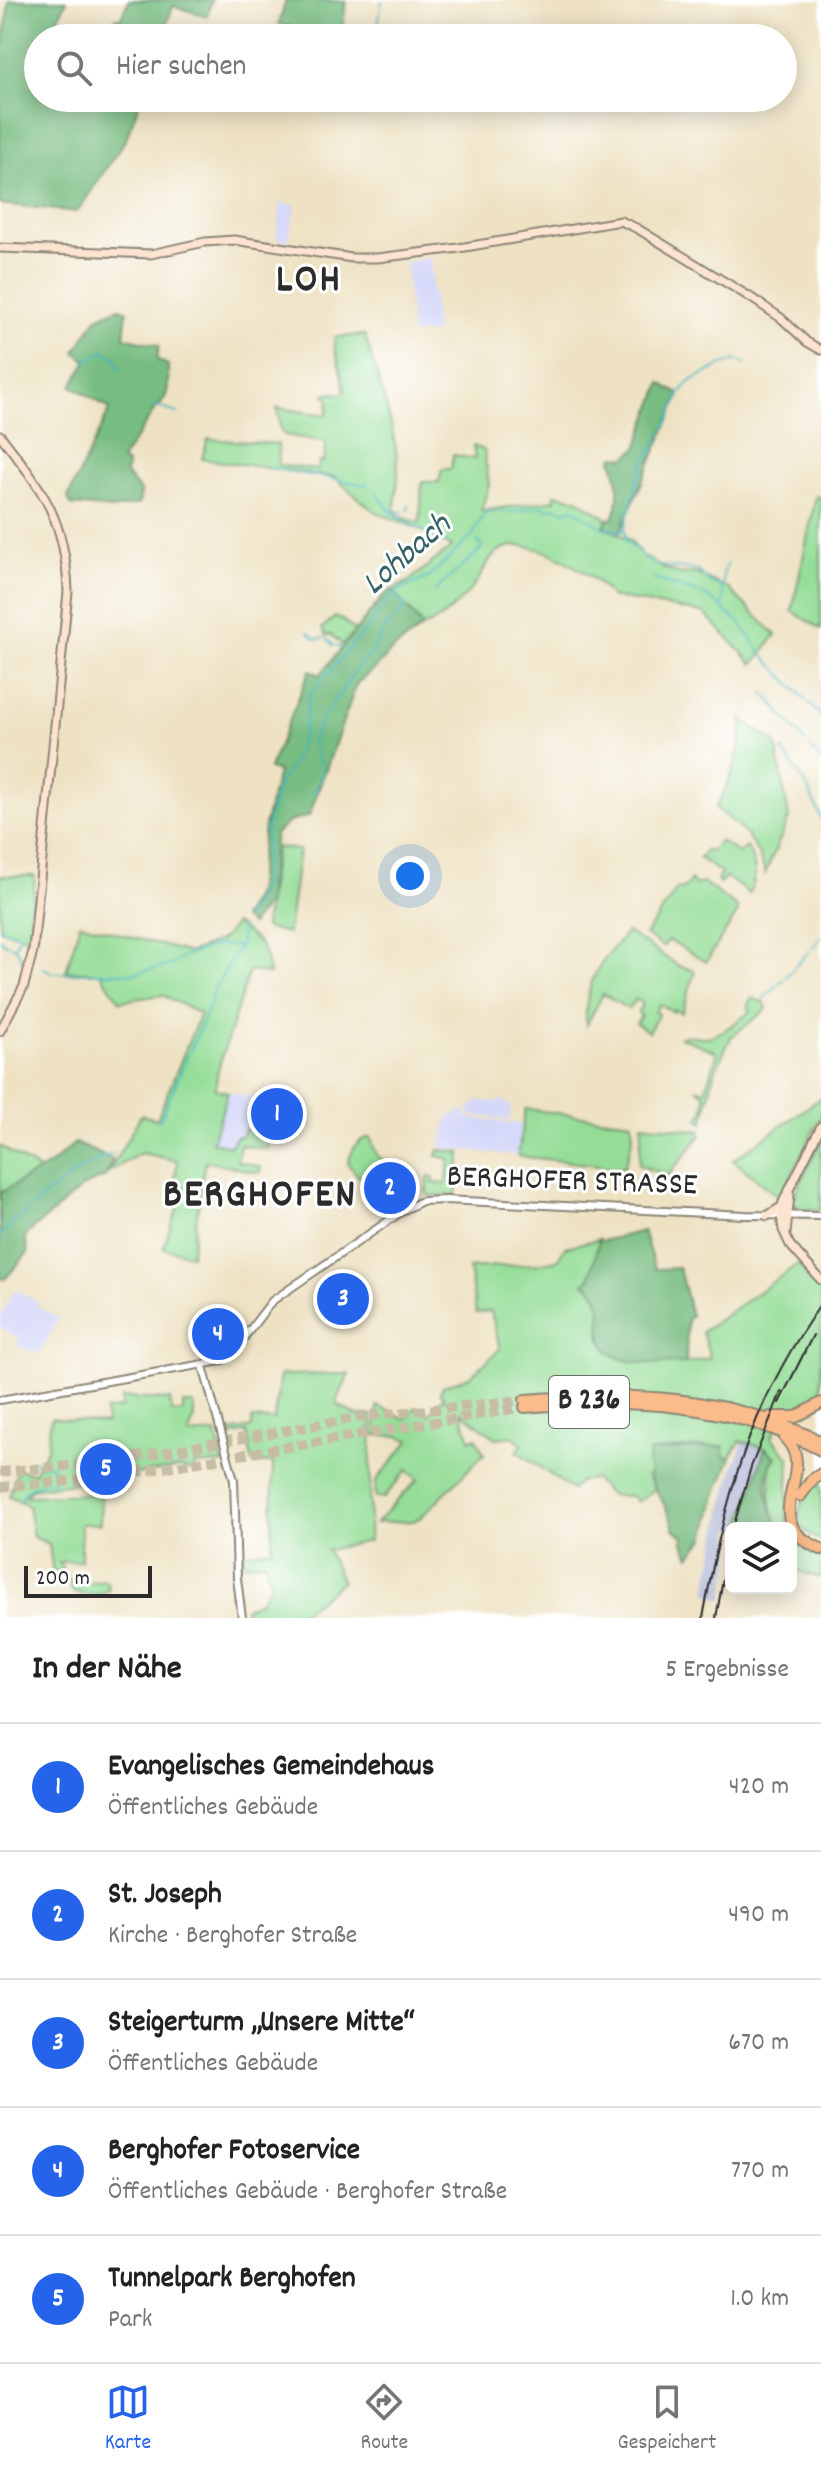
<!DOCTYPE html>
<html lang="de">
<head>
<meta charset="utf-8">
<style>
	:root { --surface:#fff; --page:#f2f2f2; --text:#222; --muted:#767676; --line:#e0e0e0; --accent:#2563eb }
	body { margin:0; font-family:Dekko,sans-serif; background:var(--page); color:var(--text) }
	.controls { position:absolute; right:24px; bottom:24px; display:grid; overflow:hidden; border-radius:12px; box-shadow:0 4px 20px #0003 }
	.controls button { width:72px; height:72px; display:grid; place-items:center; padding:0; border:0; border-bottom:2px solid var(--line); background:var(--surface); color:var(--text); font:40px sans-serif }
	.scale { position:absolute; left:24px; bottom:20px; width:128px; box-sizing:border-box; padding-left:8px; border:4px solid #2b2b2b; border-top:0; font-size:22px; line-height:28px; white-space:nowrap; color:#2b2b2b; -webkit-text-stroke:6px #fff; paint-order:stroke }
	.you { position:absolute; left:410px; top:876px; width:28px; height:28px; margin:-20px; border:6px solid #fff; border-radius:50%; background:#1a73e8; box-shadow:0 0 0 12px #1a73e833 }
	.badge { display:grid; place-items:center; width:52px; height:52px; border-radius:50%; background:var(--accent); color:#fff; font-size:26px; font-weight:700 }
	.pin { position:absolute; translate:-50% -50%; border:4px solid #fff; box-shadow:0 2px 8px #0006 }
	.list { margin:0; padding:0; list-style:none }
	h2 { display:flex; justify-content:space-between; align-items:center; height:104px; margin:0; padding:0 32px; font-size:34px }
	h2 small { font-size:26px; font-weight:400; color:var(--muted) }
	.list li { display:grid; grid-template-columns:52px 1fr auto; gap:24px; align-items:center; box-sizing:border-box; height:128px; padding:0 32px; border-top:2px solid var(--line) }
	.list b { display:block; font-size:30px; white-space:nowrap }
	.list p { margin:0; font-size:26px; white-space:nowrap; color:var(--muted) }
	.list em { font-size:26px; font-style:normal; color:var(--muted) }
	.icon { flex:none; width:44px; height:44px; fill:none; stroke:currentColor; stroke-width:2; stroke-linecap:round; stroke-linejoin:round }
	.map { position:relative; flex:none; width:821px; height:1618px; overflow:hidden }
	.search { position:absolute; background:var(--surface); box-shadow:0 4px 20px #0003; left:24px; right:24px; top:24px; height:88px; display:flex; align-items:center; gap:20px; box-sizing:border-box; padding:0 28px; border-radius:44px; color:var(--muted); font-size:30px }
	.sheet { height:744px; background:var(--surface) }
	nav { display:flex; justify-content:space-around; align-items:center; box-sizing:border-box; height:112px; border-top:2px solid var(--line); background:var(--surface); font-size:22px; color:var(--muted) }
	nav a { display:grid; justify-items:center; gap:4px }
	nav .on { color:var(--accent) }
	.map>svg:first-child { display:block }
</style>
</head>
<body>
<div class="map">
<svg width="821" height="1618" viewBox="0 0 821 1618">
	<rect width="100%" height="100%" fill="#fff"/>
	<filter id="ink" filterUnits="userSpaceOnUse"><feTurbulence type="fractalNoise" baseFrequency=".0125" numOctaves="2"/><feDisplacementMap in="SourceGraphic" scale="16" xChannelSelector="R" yChannelSelector="G"/><feConvolveMatrix kernelMatrix="1 2 1 2 8 2 1 2 1" color-interpolation-filters="sRGB"/></filter>
	<filter id="wash" filterUnits="userSpaceOnUse"><feTurbulence type="fractalNoise" baseFrequency=".006" numOctaves="4" result="noise"/><feDisplacementMap in="SourceGraphic" scale="32" xChannelSelector="R" yChannelSelector="G"/><feGaussianBlur stdDeviation="1.8" result="paint"/><feColorMatrix in="noise" values="0 0 0 0 0 0 0 0 0 0 0 0 0 0 0 0 0 1.4 0 .05"/><feComposite in="paint" operator="in"/></filter>
	<g filter="url(#wash)">
		<rect width="100%" height="100%" fill="#eee2c3"/>
		<path fill="#d5d8f9" d="M281,203L296,205L288,241L276,239Z
			M430,258L436,332L412,334L405,262Z
			M228,1092L262,1099L245,1131L241,1137L236,1136L231,1146L212,1143Z
			M476,1100L491,1102L502,1100L513,1108H511L510,1120L471,1115L468,1108L475,1105Z
			M464,1110L468,1118L521,1124L517,1155L440,1148L448,1117Z
			M15,1289L39,1303L37,1307L59,1318L39,1353L16,1346L19,1338L0,1327V1318Z"/>
		<path fill="#bdc3de" d="M749,1428L768,1435L738,1528H731V1557L723,1600L706,1592L724,1502L733,1468Z"/>
		<path fill="#94dd97" stroke="#608461" stroke-width="2" d="M365,335C376,375 398,433 398,474C398,486 395,498 395,511L401,517L420,523L422,482H439L442,469H451L453,455L475,459L473,446L484,450L489,485L481,511L555,500V494L577,499L608,519L604,526L630,540L642,555L662,568L681,574L695,573L728,588L776,635C767,644 763,655 753,664L704,613L611,597C598,579 581,570 562,559C543,549 509,536 492,557C485,565 482,575 475,584C463,600 442,620 423,627L392,590L409,581L452,547L419,529L375,512L334,477L202,459L208,439L278,444L279,465L318,470L319,462H324L326,442L285,435L281,431L277,408L327,415L329,400L325,394L343,393L345,390L334,345L335,337Z
			M816,496L821,498V629L792,611Z
			M335,617L343,620L355,631L343,645L330,634L326,636L322,628Z
			M742,719L776,744L789,818L765,874C758,842 741,828 716,808C732,778 742,752 742,719Z
			M720,841L739,853L747,847C756,865 758,876 749,894L726,877L720,884L717,881L721,873L699,858L706,850L710,852Z
			M276,847L299,850L288,933L264,928Z
			M0,876H35L29,938L0,929Z
			M691,880L695,885L704,883L738,908V912L706,962L668,940L663,947L645,935L678,888L682,890Z
			M80,923L190,953L221,940L235,924C258,940 265,944 269,974L249,971L218,1069L215,1089L228,1092L212,1142L231,1146L236,1136H241L249,1125L271,1128L268,1149L240,1145L237,1161L261,1167L260,1173L205,1161L191,1255L163,1248L185,1188L174,1182L178,1161L141,1153L109,1172L141,1115L157,1119L200,1014L163,995L120,1001L100,973L66,971Z
			M627,932L679,966L695,971L682,1013L675,1010L673,1012L660,1004L655,1012L659,1014L648,1032L636,1023L641,1016L638,1012L642,1004L636,999L628,1009L603,994L586,1026C584,980 599,965 627,932Z
			M752,998L765,1003L767,1009L731,1037L714,1073L703,1123L698,1119L704,1110L705,1095L698,1089L705,1090L717,1055L715,1051L680,1037C690,1033 695,1037 705,1037C720,1037 738,1020 750,1012L748,1004Z
			M821,1098V1116L780,1198L733,1160Z
			M525,1109L632,1122L633,1138L624,1168L518,1156Z
			M642,1124L700,1131L701,1135L668,1176L639,1165Z
			M370,1137L377,1155L384,1161L365,1184L348,1164C351,1151 356,1140 370,1137Z
			M821,1139V1210L804,1209L792,1204L793,1199Z
			M0,1146L40,1171L0,1193Z
			M439,1150L461,1152L456,1195L429,1196L426,1192L429,1176L434,1178L433,1183L446,1184L450,1159L437,1156Z
			M599,1239L590,1279L602,1309L600,1338L610,1353L626,1360L662,1363H686L710,1358L702,1332L798,1264L821,1290V1397C808,1407 797,1412 781,1414L772,1438L789,1457L787,1521L821,1553V1578L794,1570L796,1563L791,1552V1528H779C763,1497 775,1478 768,1449L740,1441L731,1457L723,1458V1446L667,1449L647,1476L655,1489L637,1502L632,1496L610,1495L594,1479L581,1481L572,1490L517,1451L523,1444L512,1436L496,1438L461,1412L470,1440L476,1437L484,1454L420,1518L413,1521L376,1523L418,1479L407,1470L384,1498L375,1497L376,1481L410,1440L398,1436L375,1435L377,1406L406,1419L415,1407L429,1415L441,1399H445L440,1393L443,1386L471,1376L500,1349L491,1311L476,1313L469,1268L537,1264L557,1260L565,1247Z
			M349,1374L336,1404L356,1415H372L369,1541L327,1550L342,1582L294,1618H247L245,1608L261,1600L271,1584L265,1562L243,1564V1553L272,1549L273,1463L252,1462L247,1433L228,1436L229,1432L252,1428V1419L274,1420L280,1375Z
			M121,1398L170,1400L172,1413L183,1412V1404H194V1417L189,1435L216,1433L223,1463L195,1465L194,1471L180,1468L31,1489L25,1496L101,1494L100,1524H81V1561L59,1562L63,1569L53,1574L49,1544L33,1537L28,1505L9,1496L18,1469L34,1473L47,1449L51,1418L106,1424L105,1411L122,1408Z
			M821,1477V1541C782,1523 802,1499 821,1477Z
			M64,1577L81,1583L106,1580L109,1590C95,1597 84,1596 71,1590L70,1583L64,1581Z"/>
		<path fill="#77bc80" stroke="#517456" stroke-width="2" d="M9,0H67L49,38H38V98H141L126,139L77,212L0,204V44H4Z
			M129,0H212L207,16L173,6L162,38H106L116,18L120,19Z
			M286,0L346,1L342,34L316,32L279,24Z
			M119,308L127,311L124,337L159,345L157,360L168,365C168,381 171,398 156,408L121,460L127,464L126,474L141,492L139,504L113,509L71,505L68,497L110,409L72,386L87,361L75,352L97,318Z
			M661,383L680,395L620,532L604,526L608,519L613,518C621,500 619,478 612,459L615,456L625,458L637,448Z
			M392,590L423,627L389,653L377,667L357,683L309,816L289,822L275,834L267,903L251,925L242,918L256,894L264,826L278,772L269,769L310,670L320,675L385,594Z
			M75,1143L113,1160L105,1177L84,1186L25,1236L28,1253L5,1279L0,1278V1193L51,1164Z
			M643,1231L655,1269L679,1268L691,1316L687,1320L686,1363C665,1363 630,1367 612,1354C587,1336 616,1299 584,1283L590,1278L599,1239L602,1241Z
			M724,1446V1457H731L715,1498L705,1538L690,1556L682,1540L684,1537L674,1529C667,1497 642,1486 650,1451Z
			M765,1448L776,1457C760,1475 769,1509 779,1528H740Z"/>
		<g fill="none" stroke-linecap="round" stroke-linejoin="round">
			<path stroke="#45b5bd" stroke-width="2" d="M376,38L382,0
				M85,362L104,351L115,358L120,369
				M153,406L178,413
				M269,468L368,485
				M376,493L394,515L448,544
				M392,510L403,512
				M408,510L409,505
				M624,530L641,469L670,419L680,393L691,381L720,366L737,360L746,364
				M653,579L705,595L722,607
				M724,588L723,574L728,563
				M435,591L481,549L482,546L477,541
				M308,632L316,639L324,638
				M327,639L334,646
				M337,646L342,647
				M764,693L806,743
				M809,703L821,716
				M810,747L821,761
				M782,750L806,784L821,818
				M320,765L312,741L321,721L359,665L372,653L384,629L406,607L396,595
				M312,794L320,781L323,767
				M245,918L264,884L267,824L280,781L292,765L303,737L310,694L369,626L393,593L429,577L472,536L485,512H514L541,506L548,509L556,507L565,511L572,508L605,529L610,527L615,531H625L626,540L646,559L660,566L697,570L709,582L719,585L723,591V610L739,622L762,654L806,700
				M0,928L20,935L15,946
				M0,939L4,943L15,947L23,961
				M812,948L821,938
				M43,968L54,973H135L172,965L185,956L217,945L237,946
				M786,977L809,951
				M763,999L783,980
				M159,1122L211,1002V995L241,943L242,927
				M0,1236C17,1216 90,1156 114,1154
				M35,1460L38,1465H51L55,1476
				M21,1500C26,1483 41,1485 55,1481"/>
		</g>
	</g>
	<g filter="url(#ink)">
		<g fill="none" stroke-linecap="round" stroke-linejoin="round">
			<path stroke="#c7bda5" stroke-width="10" stroke-dasharray="10 5" stroke-linecap="butt" d="M0,1472L91,1464L149,1455L367,1416L525,1400
				M0,1487L92,1479L151,1470L525,1407"/>
			<g stroke="#8c8677" stroke-width="10">
				<path id="tertiary" d="M203,1366L234,1480L237,1578L242,1618
					M0,1400L221,1361L233,1352L272,1301L404,1210L422,1201L446,1200L745,1215L821,1216"/>
			</g>
			<g stroke="#8c8677" stroke-width="11">
				<path id="secondary" d="M0,248L151,254L205,242L234,240L352,258H377L459,248L621,221L638,229L753,299L781,318L807,342L821,350
					M0,435C43,490 66,520 68,592L33,951L24,986L0,1031
					M821,1126L783,1202L781,1216L783,1230L790,1245L821,1280
					M767,1216L781,1207
					M786,1234L790,1195"/>
			</g>
			<g stroke="#8c8677" stroke-width="14">
				<path id="trunk" d="M525,1400C628,1392 727,1394 821,1442
					M525,1407C627,1398 728,1401 821,1450
					M771,1417H796L821,1403
					M785,1438C821,1472 752,1521 821,1549
					M800,1496L812,1480L821,1474"/>
			</g>
			<use href="#tertiary" stroke="#fff" stroke-width="6"/>
			<use href="#secondary" stroke="#fde4d1" stroke-width="7"/>
			<use href="#trunk" stroke="#fabc8b" stroke-width="10"/>
			<path stroke="#2b2b2b" stroke-width="2" d="M779,1403L813,1335
				M733,1528L751,1467L781,1392
				M703,1618C724,1500 750,1404 821,1304
				M716,1618L731,1536"/>
		</g>
	</g>
	<g text-anchor="middle" dominant-baseline="central" stroke-width="6" stroke-linejoin="round" paint-order="stroke">
		<rect fill="#fff" stroke="#6b6b6b" stroke-width="2" x="549" y="1376" width="80" height="52" rx="6"/>
		<g font-size="30" font-weight="bold" fill="#2b2b2b">
			<text x="589" y="1402">B 236</text>
		</g>
		<g font-size="32" fill="#2b2b2b" stroke="#fff">
			<text transform="translate(572 1183) rotate(2)">BERGHOFER STRASSE</text>
		</g>
		<g font-size="34" font-style="italic" fill="#356265" stroke="#fff">
			<text transform="translate(408 556) rotate(-41)">Lohbach</text>
		</g>
		<g font-size="40" font-weight="bold" letter-spacing="2" fill="#2b2b2b" stroke="#fff">
			<text x="309" y="282">LOH</text>
			<text x="260" y="1197">BERGHOFEN</text>
		</g>
	</g>
</svg>
<div class="controls">
<button><svg class="icon" aria-label="layers" viewBox="0 0 24 24"><path d="M12 4l9 5-9 5-9-5zM3 14l9 5 9-5"/></svg></button>
</div>
<div class="scale">200 m</div>
<div class="you"></div>
<div class="pin badge" style="left:277px;top:1114px">1</div>
<div class="pin badge" style="left:390px;top:1188px">2</div>
<div class="pin badge" style="left:343px;top:1299px">3</div>
<div class="pin badge" style="left:218px;top:1334px">4</div>
<div class="pin badge" style="left:106px;top:1469px">5</div>
<div class="search"><svg class="icon" aria-label="search" viewBox="0 0 24 24"><circle cx="10" cy="10" r="6"/><path d="M15 15l6 6"/></svg>Hier suchen</div>
</div>
<section class="sheet">
<h2>In der Nähe<small>5 Ergebnisse</small></h2>
<ul class="list">
<li><span class="badge">1</span><div><b>Evangelisches Gemeindehaus</b><p>Öffentliches Gebäude</p></div><em>420 m</em></li>
<li><span class="badge">2</span><div><b>St. Joseph</b><p>Kirche · Berghofer Straße</p></div><em>490 m</em></li>
<li><span class="badge">3</span><div><b>Steigerturm „Unsere Mitte“</b><p>Öffentliches Gebäude</p></div><em>670 m</em></li>
<li><span class="badge">4</span><div><b>Berghofer Fotoservice</b><p>Öffentliches Gebäude · Berghofer Straße</p></div><em>770 m</em></li>
<li><span class="badge">5</span><div><b>Tunnelpark Berghofen</b><p>Park</p></div><em>1.0 km</em></li>
</ul>
</section>
<nav>
<a class="on"><svg class="icon" aria-label="map" viewBox="0 0 24 24"><path d="M3 6l6-2 6 2 6-2v14l-6 2-6-2-6 2zM9 4v14M15 6v14"/></svg>Karte</a>
<a><svg class="icon" aria-label="directions" viewBox="0 0 24 24"><path d="M12 3l9 9-9 9-9-9zM9 14v-3h6M13 9l2 2-2 2"/></svg>Route</a>
<a><svg class="icon" aria-label="saved" viewBox="0 0 24 24"><path d="M7 4h10v16l-5-4-5 4z"/></svg>Gespeichert</a>
</nav>
</body>
</html>
